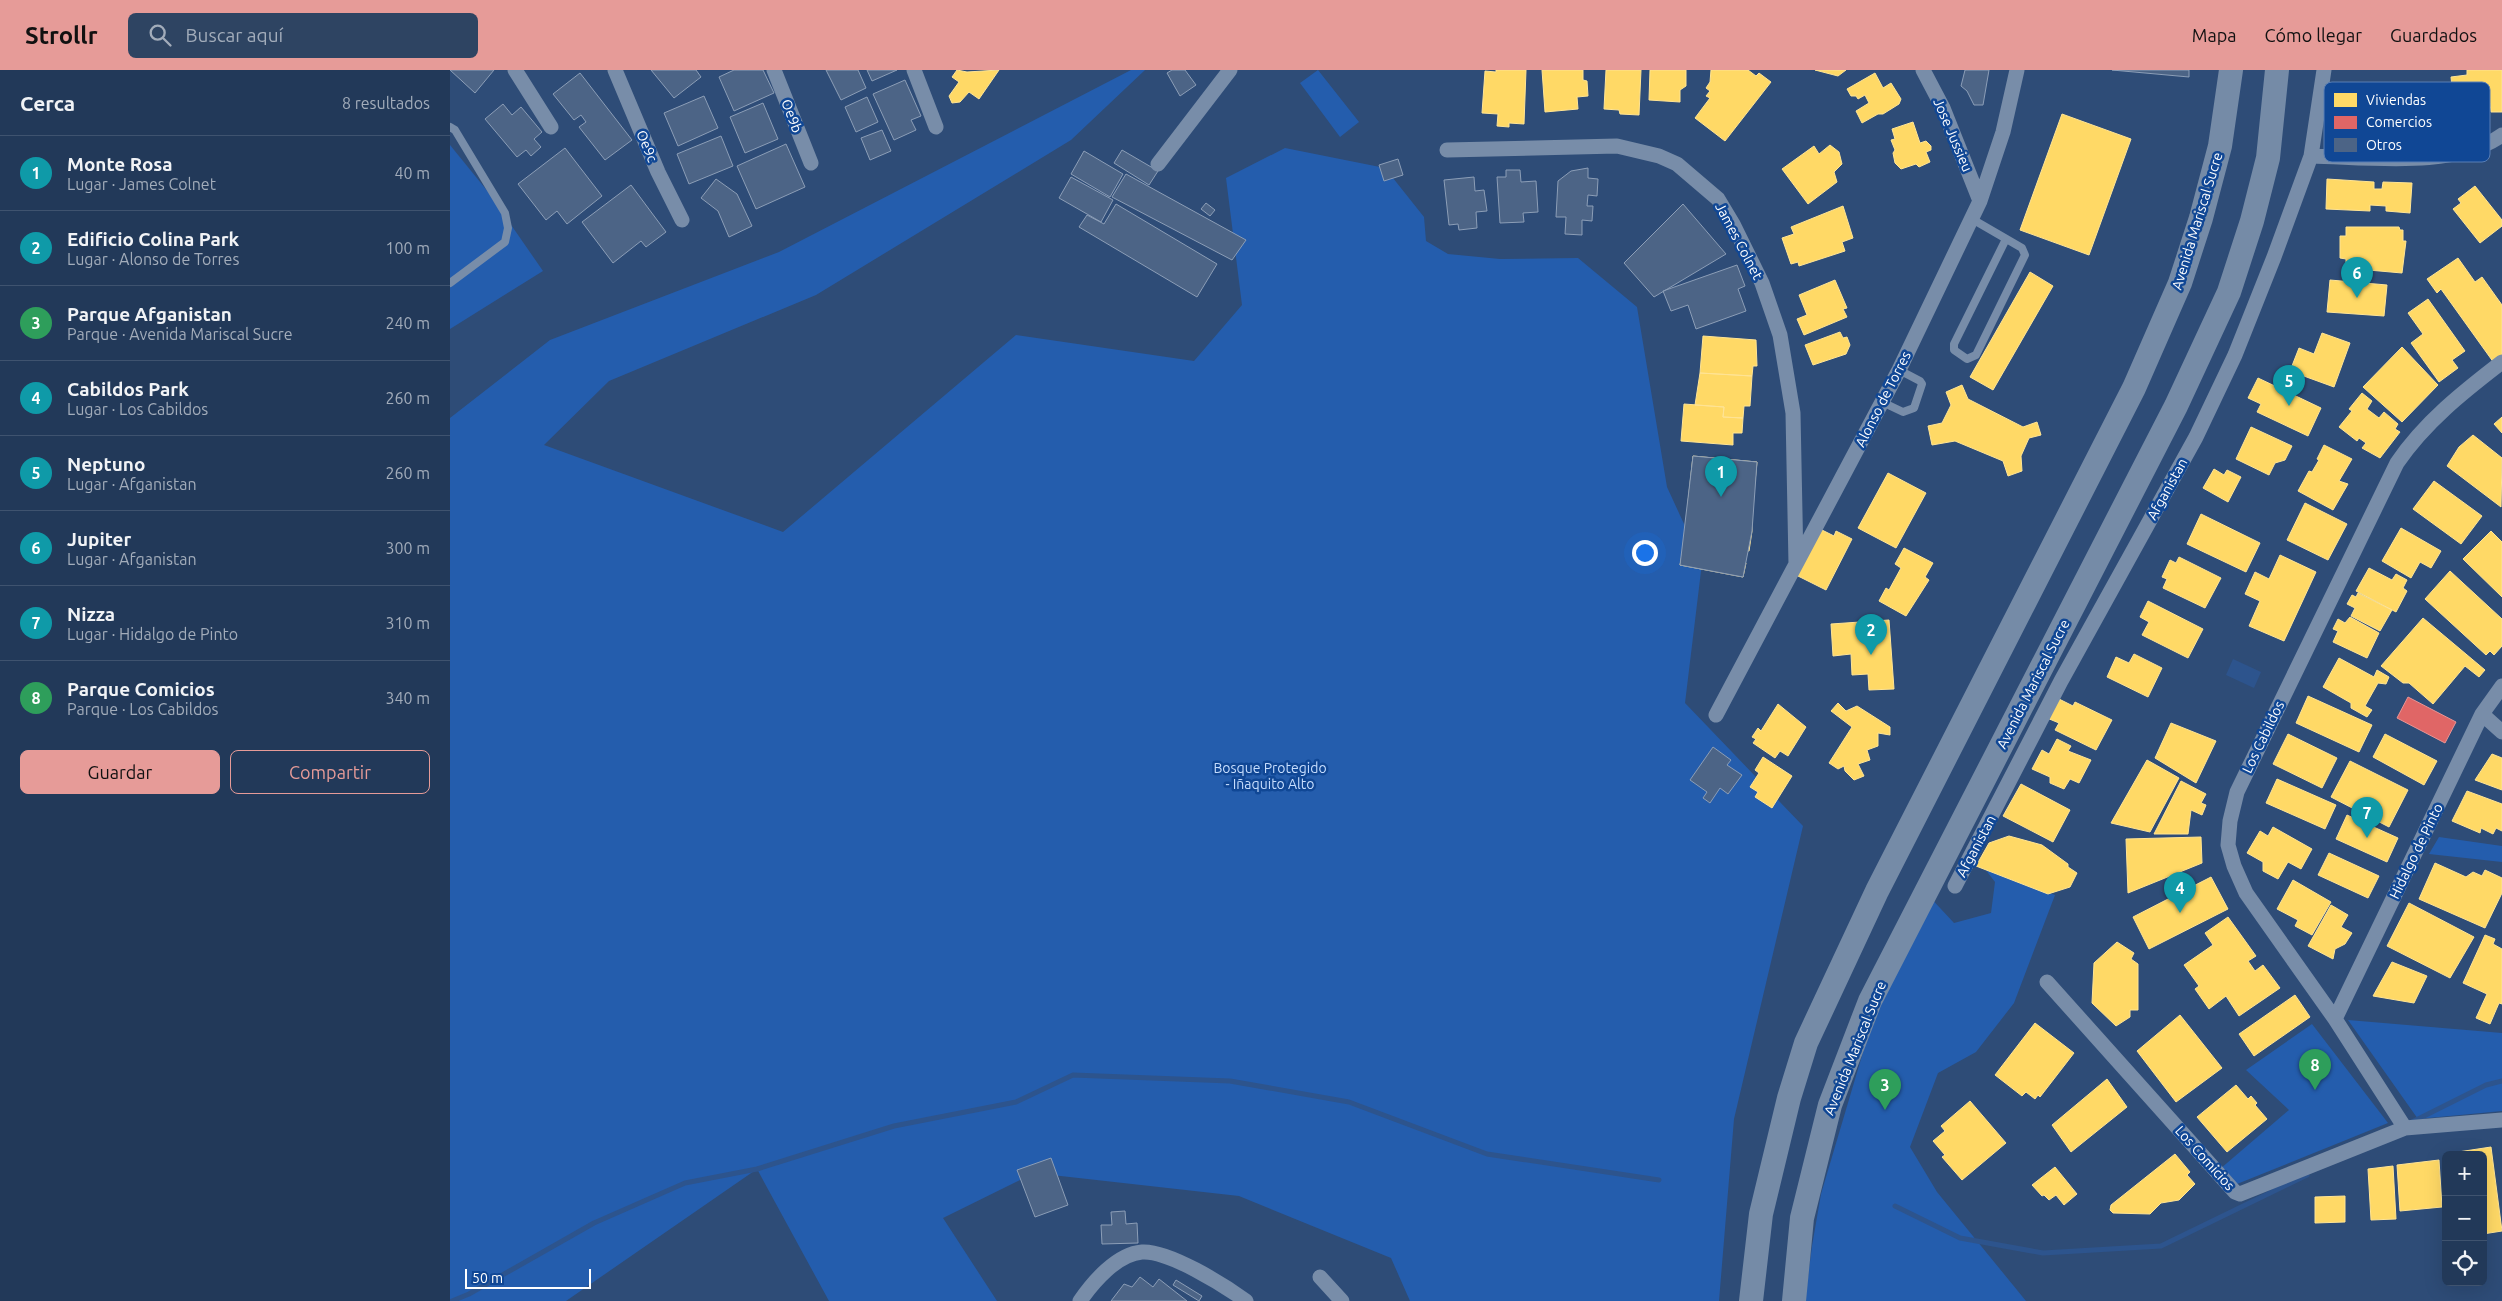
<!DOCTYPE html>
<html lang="es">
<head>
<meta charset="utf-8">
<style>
	:root { --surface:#223959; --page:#2e4462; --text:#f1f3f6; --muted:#a2acba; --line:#3f536f; --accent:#e69b98 }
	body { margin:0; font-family:Ubuntu,sans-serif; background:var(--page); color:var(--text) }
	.controls { position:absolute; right:15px; bottom:15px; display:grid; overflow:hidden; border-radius:8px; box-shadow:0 5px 20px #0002 }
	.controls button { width:45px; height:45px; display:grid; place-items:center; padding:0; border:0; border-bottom:1px solid var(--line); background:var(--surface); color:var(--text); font:25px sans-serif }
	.scale { position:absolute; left:15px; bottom:12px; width:126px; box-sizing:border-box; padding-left:5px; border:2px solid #fff; border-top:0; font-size:14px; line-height:18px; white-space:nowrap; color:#fff; -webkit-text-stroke:4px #104795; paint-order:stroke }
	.you { position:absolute; left:1194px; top:482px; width:18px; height:18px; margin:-12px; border:4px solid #fff; border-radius:50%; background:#1a73e8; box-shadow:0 0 0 8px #1a73e833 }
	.badge { display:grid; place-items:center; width:32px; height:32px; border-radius:50%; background:var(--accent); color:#fff; font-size:16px; font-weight:700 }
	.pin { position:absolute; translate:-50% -41px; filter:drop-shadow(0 1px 2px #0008) }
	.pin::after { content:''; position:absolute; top:26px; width:18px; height:15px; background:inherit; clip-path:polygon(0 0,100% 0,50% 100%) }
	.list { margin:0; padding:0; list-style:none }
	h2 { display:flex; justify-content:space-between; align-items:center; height:65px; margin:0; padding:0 20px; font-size:21px }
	h2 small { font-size:16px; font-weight:400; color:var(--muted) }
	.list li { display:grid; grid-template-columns:32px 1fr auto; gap:15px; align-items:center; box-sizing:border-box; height:75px; padding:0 20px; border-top:1px solid var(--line) }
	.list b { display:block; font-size:19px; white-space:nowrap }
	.list p { margin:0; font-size:16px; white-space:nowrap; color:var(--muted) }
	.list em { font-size:16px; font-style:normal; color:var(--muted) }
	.actions { display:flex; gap:10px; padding:15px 20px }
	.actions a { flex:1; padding:11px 0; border:1px solid var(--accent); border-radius:8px; text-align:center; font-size:18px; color:var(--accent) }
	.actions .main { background:var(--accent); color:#111 }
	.icon { flex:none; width:28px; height:28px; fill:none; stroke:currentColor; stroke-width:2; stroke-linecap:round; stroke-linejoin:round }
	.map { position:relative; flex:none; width:2052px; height:1231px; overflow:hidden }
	header { display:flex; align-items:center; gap:30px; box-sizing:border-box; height:70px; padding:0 25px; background:var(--accent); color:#111 }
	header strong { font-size:24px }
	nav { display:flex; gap:28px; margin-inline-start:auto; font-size:18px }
	.search { width:350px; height:45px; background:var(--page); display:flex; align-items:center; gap:12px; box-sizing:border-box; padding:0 18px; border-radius:8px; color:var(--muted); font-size:19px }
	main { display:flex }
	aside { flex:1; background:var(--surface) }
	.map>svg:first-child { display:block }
</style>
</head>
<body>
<header>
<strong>Strollr</strong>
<div class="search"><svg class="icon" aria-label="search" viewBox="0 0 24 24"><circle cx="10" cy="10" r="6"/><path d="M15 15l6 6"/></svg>Buscar aquí</div>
<nav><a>Mapa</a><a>Cómo llegar</a><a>Guardados</a></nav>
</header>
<main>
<aside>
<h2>Cerca<small>8 resultados</small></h2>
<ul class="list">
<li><span class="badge" style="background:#0f9aa8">1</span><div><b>Monte Rosa</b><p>Lugar · James Colnet</p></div><em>40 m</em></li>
<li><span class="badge" style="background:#0f9aa8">2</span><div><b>Edificio Colina Park</b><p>Lugar · Alonso de Torres</p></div><em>100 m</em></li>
<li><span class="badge" style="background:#2e9e5b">3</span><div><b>Parque Afganistan</b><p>Parque · Avenida Mariscal Sucre</p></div><em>240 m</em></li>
<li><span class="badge" style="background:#0f9aa8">4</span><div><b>Cabildos Park</b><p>Lugar · Los Cabildos</p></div><em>260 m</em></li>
<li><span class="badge" style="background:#0f9aa8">5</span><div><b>Neptuno</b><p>Lugar · Afganistan</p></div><em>260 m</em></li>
<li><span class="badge" style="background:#0f9aa8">6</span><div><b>Jupiter</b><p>Lugar · Afganistan</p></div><em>300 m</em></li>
<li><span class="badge" style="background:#0f9aa8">7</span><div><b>Nizza</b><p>Lugar · Hidalgo de Pinto</p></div><em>310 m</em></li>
<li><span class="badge" style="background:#2e9e5b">8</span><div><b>Parque Comicios</b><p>Parque · Los Cabildos</p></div><em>340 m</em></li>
</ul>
<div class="actions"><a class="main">Guardar</a><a>Compartir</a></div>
</aside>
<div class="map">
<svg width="2052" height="1231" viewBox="0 0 2052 1231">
	<rect width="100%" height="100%" fill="#2e4c77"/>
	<path fill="#245dad" d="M681,0H695L621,70L366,225L159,311L94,375L333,462L566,265L744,291L792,235L776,108L835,78L935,98L974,147L976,171L998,184L1050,189L1128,188L1187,237L1217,417L1252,493L1235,633L1353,756L1284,1049L1269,1231H960L941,1188L789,1126L584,1103L493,1148L547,1231H379L307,1099L116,1231H0V348L100,270L329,182Z
		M868,0L909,52L890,67L850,13Z
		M0,75L39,123L93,201L0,259Z
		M1989,767L2052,776V792L1979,784Z
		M1535,799L1605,825L1564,933L1526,982L1488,1003L1460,1077L1487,1122L1576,1231H1355L1362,1176L1371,1124L1419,962L1477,824L1504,853L1541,843L1545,812Z
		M1898,950L2052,963V1041L1968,1049Z
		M1862,954L1938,1053L1782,1116L1770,1099L1839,1040L1796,1000Z"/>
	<path fill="#2d548d" d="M1783,589L1811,602L1804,618L1776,605Z"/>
	<path fill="#ffd966" stroke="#ffe494" d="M507,0L517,2L549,0L529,29L519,22L510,32L502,33L499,26L509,12L502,7Z
		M1046,0H1076L1074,54L1059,53V57L1047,56L1048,44L1032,43L1035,1L1046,2Z
		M1092,0H1133V10L1137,11L1138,26L1127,27L1128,39L1095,42Z
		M1156,0H1191L1189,45L1170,44L1169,40L1154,39Z
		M1200,0H1236V16L1230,20V32L1199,30Z
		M1261,0H1298L1306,6L1309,3L1321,12L1275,71L1245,48L1260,28L1256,26L1260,21L1256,18L1260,12Z
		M1365,0H1396L1388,6Z
		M2017,0H2052V42H2041L2040,33H2031L2030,27L2003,28L2001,7L2017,5Z
		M1425,3L1433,18L1441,13L1451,29L1449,34L1433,44H1428L1412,53L1406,41L1419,33L1415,25L1408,29L1406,26H1401L1397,19Z
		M1612,44L1681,69L1639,185L1570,160Z
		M1463,52L1470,73L1476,71L1481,76V80L1476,82L1480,92L1469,97L1466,94L1451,99L1445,93L1443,83L1445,80L1441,70L1445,69L1442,59Z
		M1380,75L1389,82L1392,94L1384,102L1387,112L1358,134L1332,99L1364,76L1369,84Z
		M1877,109L1924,112V119H1932L1933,112L1962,113L1960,143L1936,141V136L1920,135V141L1876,139Z
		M2025,116L2052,150V156L2030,173L2003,139L2011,133L2008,129Z
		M1393,136L1403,168L1392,172L1395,181L1349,196L1348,192L1341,194L1332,168L1344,164L1341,157Z
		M1896,157H1949L1950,160H1953V171H1956L1952,203L1896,198V189L1890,188V166H1896Z
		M2008,188L2025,212L2032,207L2052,235V287L2044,293L1991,219L1987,223L1977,209Z
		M1580,202L1603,216L1543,320L1520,307Z
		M1385,210L1397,238L1393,239L1397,247L1354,265L1347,249L1357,245L1349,225Z
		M1880,210L1937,215L1934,246L1877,242Z
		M1978,229L2015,281L2002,290L2008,298L1989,312L1961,273L1973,264L1958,243Z
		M1390,262L1393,268L1397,267L1400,275L1396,284L1363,295L1355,275Z
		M1872,263L1900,273L1884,317L1840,301L1849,278L1864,284Z
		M1253,266L1306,270L1307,296H1303L1302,306L1250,303Z
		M1952,277L1988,315L1952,352L1913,317Z
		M1250,303L1302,306L1300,336H1294L1293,348L1273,347L1274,337L1245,335Z
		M1808,308L1871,338L1858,366L1807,342L1811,334L1798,328Z
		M1512,315L1518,329L1573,357L1587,352L1591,365L1579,368L1571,386L1572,401L1558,406L1553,391L1505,371L1482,375L1478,356L1492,353L1501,335L1496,322Z
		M1912,323L1922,331L1917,339L1929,348L1934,342L1948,354L1945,359L1950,362L1930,388L1912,378L1916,373L1909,368L1907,371L1889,357L1902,341L1899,339Z
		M1234,334L1274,337L1273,347L1293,348L1292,363H1283V375L1231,371Z
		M2052,347V363L2044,354Z
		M1801,357L1842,376L1835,390L1825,393L1819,405L1786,389Z
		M2023,365L2052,388L2051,437L1997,396L2009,377Z
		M1874,375L1902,389L1889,411L1898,414L1883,440L1848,421L1859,401L1862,402L1869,390L1867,389Z
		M1243,386L1307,392L1305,412H1296L1294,424H1303L1302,438L1238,432Z
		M1764,399L1774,405L1777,400L1791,407L1778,432L1753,418Z
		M1438,403L1476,423L1446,478L1408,458Z
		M1984,411L2032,446L2011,474L1963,439Z
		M1238,432L1302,438V461L1239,450Z
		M1855,433L1897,454L1878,490L1837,470Z
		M1751,444L1810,473L1796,502L1737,474Z
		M1239,450L1302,461L1299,481L1289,480L1287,491L1296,493L1293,507L1230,495Z
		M1366,457L1384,466L1386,461L1402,469L1376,520L1342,503Z
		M1951,458L1991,481L1981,498L1970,492L1961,508L1932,491Z
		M2041,461L2052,472V527L2013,489Z
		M1454,478L1483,493L1475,507L1479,510L1456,546L1429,531L1436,518L1439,520L1451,498L1445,494Z
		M1830,485L1866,502L1834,571L1799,556L1810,531L1795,524L1805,502L1819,509Z
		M1729,487L1771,508L1755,538L1713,518L1717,509L1712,507L1720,490L1726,493Z
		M1919,498L1942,510L1946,504L1957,510L1953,518L1957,521L1946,542L1906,521Z
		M2000,501L2052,549V576L2044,585L2040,581L2036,585L1975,529Z
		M1908,523L1942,540L1930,561L1901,546L1905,538L1897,534L1902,525L1906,527Z
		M1698,531L1753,559L1738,588L1692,565L1699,552L1690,547Z
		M1900,547L1929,563L1917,588L1883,572L1888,561L1883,559L1888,549L1895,553Z
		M1973,548L2035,600L2029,607L2015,596L1983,634L1959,613H1953L1931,596Z
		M1439,550L1444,619L1419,620L1418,604L1402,605L1401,584L1383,586L1381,554Z
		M1684,584L1712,598L1698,627L1657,607L1666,587L1679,593Z
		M1889,588L1924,607L1927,600L1939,607L1936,614L1928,613L1915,636L1922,640L1917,647L1901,638V633L1873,617Z
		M1858,626L1922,655L1909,682L1846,653Z
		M1607,628L1623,636L1625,632L1662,650L1646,680L1605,660L1609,653L1597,648Z
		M1388,633L1396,641L1407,636L1440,657V665L1428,663V676L1417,680L1420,690L1408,694L1414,706L1404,710L1395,701L1394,696L1388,699L1379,693L1402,657L1381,641Z
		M1328,634L1356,657L1338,686L1330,681L1325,688L1303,673L1306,669L1302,667L1308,658L1311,661Z
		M1721,653L1766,671L1746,713L1705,688Z
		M1838,664L1887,688L1872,718L1823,694Z
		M1935,664L1987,691L1974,715L1923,687Z
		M1607,669L1621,676L1618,681L1641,690L1629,713L1620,709L1614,719L1600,713V707L1582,699L1592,680L1599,684Z
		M2042,684L2052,688V720L2025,710Z
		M1313,687L1342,706L1322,738L1305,727L1308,722L1300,717L1309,703L1305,700Z
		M1697,690L1729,708L1700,762L1661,753Z
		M1900,691L1958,720L1939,757L1881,727Z
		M1827,709L1886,735L1875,759L1816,733Z
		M1731,711L1756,724L1751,733L1756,735L1752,745L1741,740L1738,764H1704Z
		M1571,714L1620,740L1603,772L1553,746Z
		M2017,721L2052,734V761L2046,758L2043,764L2031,758L2030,763L2002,751Z
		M1897,745L1948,768L1937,792L1886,769Z
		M1823,757L1862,779L1851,799L1838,792L1828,809L1813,801V792L1797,783L1810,761L1818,766Z
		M1559,766L1592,775L1618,794V797L1627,803L1620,817L1598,824L1526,796L1539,773Z
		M1751,767L1752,793L1678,823L1676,769Z
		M1879,783L1929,806L1918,828L1868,805Z
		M1985,793L2016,807L2023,802L2032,806L2035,800L2052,808V823L2035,858L1969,829Z
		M1761,807L1778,839L1699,879L1683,847Z
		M1843,810L1881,832L1862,865L1845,856L1848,850L1827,839Z
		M1959,833L2024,867L2000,908L1937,876Z
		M1881,835L1898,845L1891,857L1902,863L1895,874L1885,879L1883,889L1858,876Z
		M1778,847L1806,886L1798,891L1805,901L1813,895L1830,918L1789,946L1776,926L1759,939L1745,919L1749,916L1734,895L1763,875L1755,863Z
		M2035,865L2045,869L2043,874L2052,879V934L2049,933L2040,954L2026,948L2037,924L2013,913Z
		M1667,872L1684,883L1681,889L1688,894V940H1680V947L1666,956L1642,933L1644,893Z
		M1942,892L1977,906L1964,933L1923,926Z
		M1845,925L1860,947L1804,986L1789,964Z
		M1730,945L1772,998L1726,1032L1687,981Z
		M1585,953L1624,983L1590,1027L1588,1025L1585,1029L1576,1022L1572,1026L1545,1005Z
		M1657,1009L1677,1037L1621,1082L1602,1055Z
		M1786,1015L1798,1029L1801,1026L1807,1033L1805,1035L1817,1049L1777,1082L1747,1047Z
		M1520,1031L1556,1073L1512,1110L1492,1087L1495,1085L1483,1071L1495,1061L1491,1056Z
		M2041,1077L2052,1161L2033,1164V1085H2009L2008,1082Z
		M1725,1084L1740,1102L1737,1105L1745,1114L1729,1130L1711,1133L1700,1144L1663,1143L1660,1140L1661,1135Z
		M1989,1090L1992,1137L1950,1141L1947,1095Z
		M1943,1096L1946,1149L1921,1150L1918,1099Z
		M1605,1097L1627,1124L1614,1135L1606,1125L1599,1130L1594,1125L1592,1126L1582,1115Z
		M1895,1126V1152L1865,1153V1127Z"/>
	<path fill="#e06666" stroke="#e99494" d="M1958,627L2006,652L1995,673L1947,648Z"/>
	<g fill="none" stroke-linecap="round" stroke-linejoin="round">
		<path stroke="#2d548d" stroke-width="5" d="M1962,1052L2036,1015L2052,1011
			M1445,1136L1510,1168L1593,1183L1711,1176L1857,1105
			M2,1231L19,1224L144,1153L235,1113L307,1099L444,1056L566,1032L623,1005L780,1011L899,1032L1037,1084L1209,1110"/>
	</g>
	<path fill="#4c6486" stroke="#8c9eb7" d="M0,0H44L25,23Z
		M201,0H246L251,7L224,28Z
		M284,0H313L324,23L284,41L269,7Z
		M376,0H408L416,18L391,30Z
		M417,0H447L422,11Z
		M722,0H735L746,15L730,26L717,3Z
		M1515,0H1539L1533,35H1524L1517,21L1511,16Z
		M1662,0H1739V7Z
		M130,3L182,70L155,90L129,57L136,52L131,45L124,50L103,24Z
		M455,10L471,46L461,50L466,60L444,70L423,24Z
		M254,26L268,58L228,76L214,43Z
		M417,27L428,52L406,62L395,37Z
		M313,33L328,69L295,83L280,47Z
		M53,34L62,45L71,37L92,62L84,69L91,77L81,86L76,80L67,87L35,49Z
		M432,60L441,81L420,90L411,68Z
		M271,66L283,96L239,114L227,84Z
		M336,74L355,117L306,139L287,96Z
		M115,78L152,126L117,154L107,141L96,150L68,114Z
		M672,80L708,101L699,115L664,93Z
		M634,81L673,104L660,127L621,104Z
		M948,89L953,105L934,111L929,95Z
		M1138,98V108L1148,109L1147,126L1138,125L1137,136H1143L1142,151L1132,150V165L1115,164L1116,147H1106L1108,111L1121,101Z
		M1056,100H1070L1071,112L1086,111L1088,142L1073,143L1074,152L1050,153L1047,107H1056Z
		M676,104L796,170L782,190L662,127Z
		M621,107L663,130L651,152L609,128Z
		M1024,107L1025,121L1034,120L1037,141L1026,142L1027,158L1009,160L1008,154L999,155L994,110Z
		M266,109L287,124L302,156L279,167L268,141L251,128Z
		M181,115L216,162L196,177L191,171L163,193L132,152Z
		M756,133L765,140L760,146L751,139Z
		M666,134L767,194L747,227L629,157L637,145L654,154Z
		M1233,134L1276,184L1204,227L1174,193Z
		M1287,195L1295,216L1288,219L1296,241L1246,259L1238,235L1221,241L1213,221Z
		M1243,386L1307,392L1302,461L1293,507L1230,495Z
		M1263,677L1281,690L1277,695L1292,705L1278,724L1270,718L1260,733L1253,728L1257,722L1240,710Z
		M601,1088L618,1135L585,1147L567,1100Z
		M675,1141L676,1154L687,1153L688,1173L652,1174L651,1155H662L661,1142Z
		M690,1207L703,1217L709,1209L737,1231H661L674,1214L682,1217Z
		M726,1210L752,1226L749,1231L723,1215Z"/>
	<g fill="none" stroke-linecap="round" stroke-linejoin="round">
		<path stroke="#788da9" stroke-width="8" d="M0,57L5,60L55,143L58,158L55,172L0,213
			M1522,149L1572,178L1575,185L1526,285L1517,289L1504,280V274L1556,169
			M1432,332L1453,342L1464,338L1472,314L1470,311L1449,300"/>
		<path stroke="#788da9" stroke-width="15" d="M65,0L101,57
			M165,0L208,102L232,150
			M324,0L361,93
			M464,0L486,57
			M1473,0L1493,38L1530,131
			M997,80L1167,76L1209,86L1227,94L1268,129L1283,154L1312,213L1330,265L1343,343L1346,494
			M1861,86C1918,87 2005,99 2052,65
			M708,94L780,0
			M2032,644L2052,662
			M1266,645L1449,300L1530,131L1553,62L1567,0
			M1505,816L1611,611L1746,367L1785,285L1824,187L1861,86L1874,0
			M1597,912L1785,1122L1790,1124L1955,1058L2052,1050
			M1885,949L2032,644L2052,616
			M1955,1058L1885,949L1796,823L1784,796L1778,775L1780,751L1787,722L1947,393C1975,352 2013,322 2052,292
			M870,1207L892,1231
			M630,1231C643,1212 667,1184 692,1182C718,1180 774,1215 796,1231"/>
		<path stroke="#758ba7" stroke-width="24" d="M1301,1231L1311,1144L1339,1028L1356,973L1427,821L1684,318L1730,213L1751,148L1770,76L1781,0
			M1344,1231L1352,1148L1380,1035L1420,931L1726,336L1779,222L1802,151L1818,88L1827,0"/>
	</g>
	<g text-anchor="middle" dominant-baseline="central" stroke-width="5" stroke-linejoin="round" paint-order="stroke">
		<g font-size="14" fill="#fff" stroke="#104795">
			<text transform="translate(342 46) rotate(69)">Oe9b</text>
			<text transform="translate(1503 65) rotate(67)">Jose Jussieu</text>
			<text transform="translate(197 76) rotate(67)">Oe9c</text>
			<text transform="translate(1747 151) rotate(-73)">Avenida Mariscal Sucre</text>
			<text transform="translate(1289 171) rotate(62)">James Colnet</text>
			<text transform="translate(1433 329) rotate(-63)">Alonso de Torres</text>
			<text transform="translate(1717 419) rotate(-61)">Afganistan</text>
			<text transform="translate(1583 614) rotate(-63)">Avenida Mariscal Sucre</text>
			<text transform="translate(1813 667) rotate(-64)">Los Cabildos</text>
			<text transform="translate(1526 776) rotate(-62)">Afganistan</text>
			<text transform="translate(1966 781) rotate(-64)">Hidalgo de Pinto</text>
			<text transform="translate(1405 978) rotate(-68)">Avenida Mariscal Sucre</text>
			<text transform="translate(1755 1088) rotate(48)">Los Comicios</text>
		</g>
		<g font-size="14" fill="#c7defe" stroke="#104795">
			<text x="820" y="698">Bosque Protegido<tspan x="820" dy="16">- Iñaquito Alto</tspan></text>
		</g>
	</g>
	<rect x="1874" y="12" width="166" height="80" rx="8" fill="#104795" stroke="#587eb5" stroke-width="1"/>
	<rect x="1884" y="23" width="23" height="14" fill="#ffd966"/>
	<rect x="1884" y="46" width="23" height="13" fill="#e06666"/>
	<rect x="1884" y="68" width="23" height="14" fill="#4c6486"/>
	<g font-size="14" fill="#fff">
		<text x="1916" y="35">Viviendas</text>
		<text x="1916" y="57">Comercios</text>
		<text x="1916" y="80">Otros</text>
	</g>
</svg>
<div class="controls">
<button>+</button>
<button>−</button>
<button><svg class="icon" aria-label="locate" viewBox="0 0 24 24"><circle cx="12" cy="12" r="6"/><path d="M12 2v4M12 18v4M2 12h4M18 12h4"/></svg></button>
</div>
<div class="scale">50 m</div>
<div class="you"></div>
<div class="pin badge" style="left:1271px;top:427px;background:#0f9aa8">1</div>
<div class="pin badge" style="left:1421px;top:585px;background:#0f9aa8">2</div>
<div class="pin badge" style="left:1435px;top:1040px;background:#2e9e5b">3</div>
<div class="pin badge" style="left:1730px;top:843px;background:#0f9aa8">4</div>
<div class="pin badge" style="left:1839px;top:336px;background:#0f9aa8">5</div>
<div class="pin badge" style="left:1907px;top:228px;background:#0f9aa8">6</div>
<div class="pin badge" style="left:1917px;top:768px;background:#0f9aa8">7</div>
<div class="pin badge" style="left:1865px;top:1020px;background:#2e9e5b">8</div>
</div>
</main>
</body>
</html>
